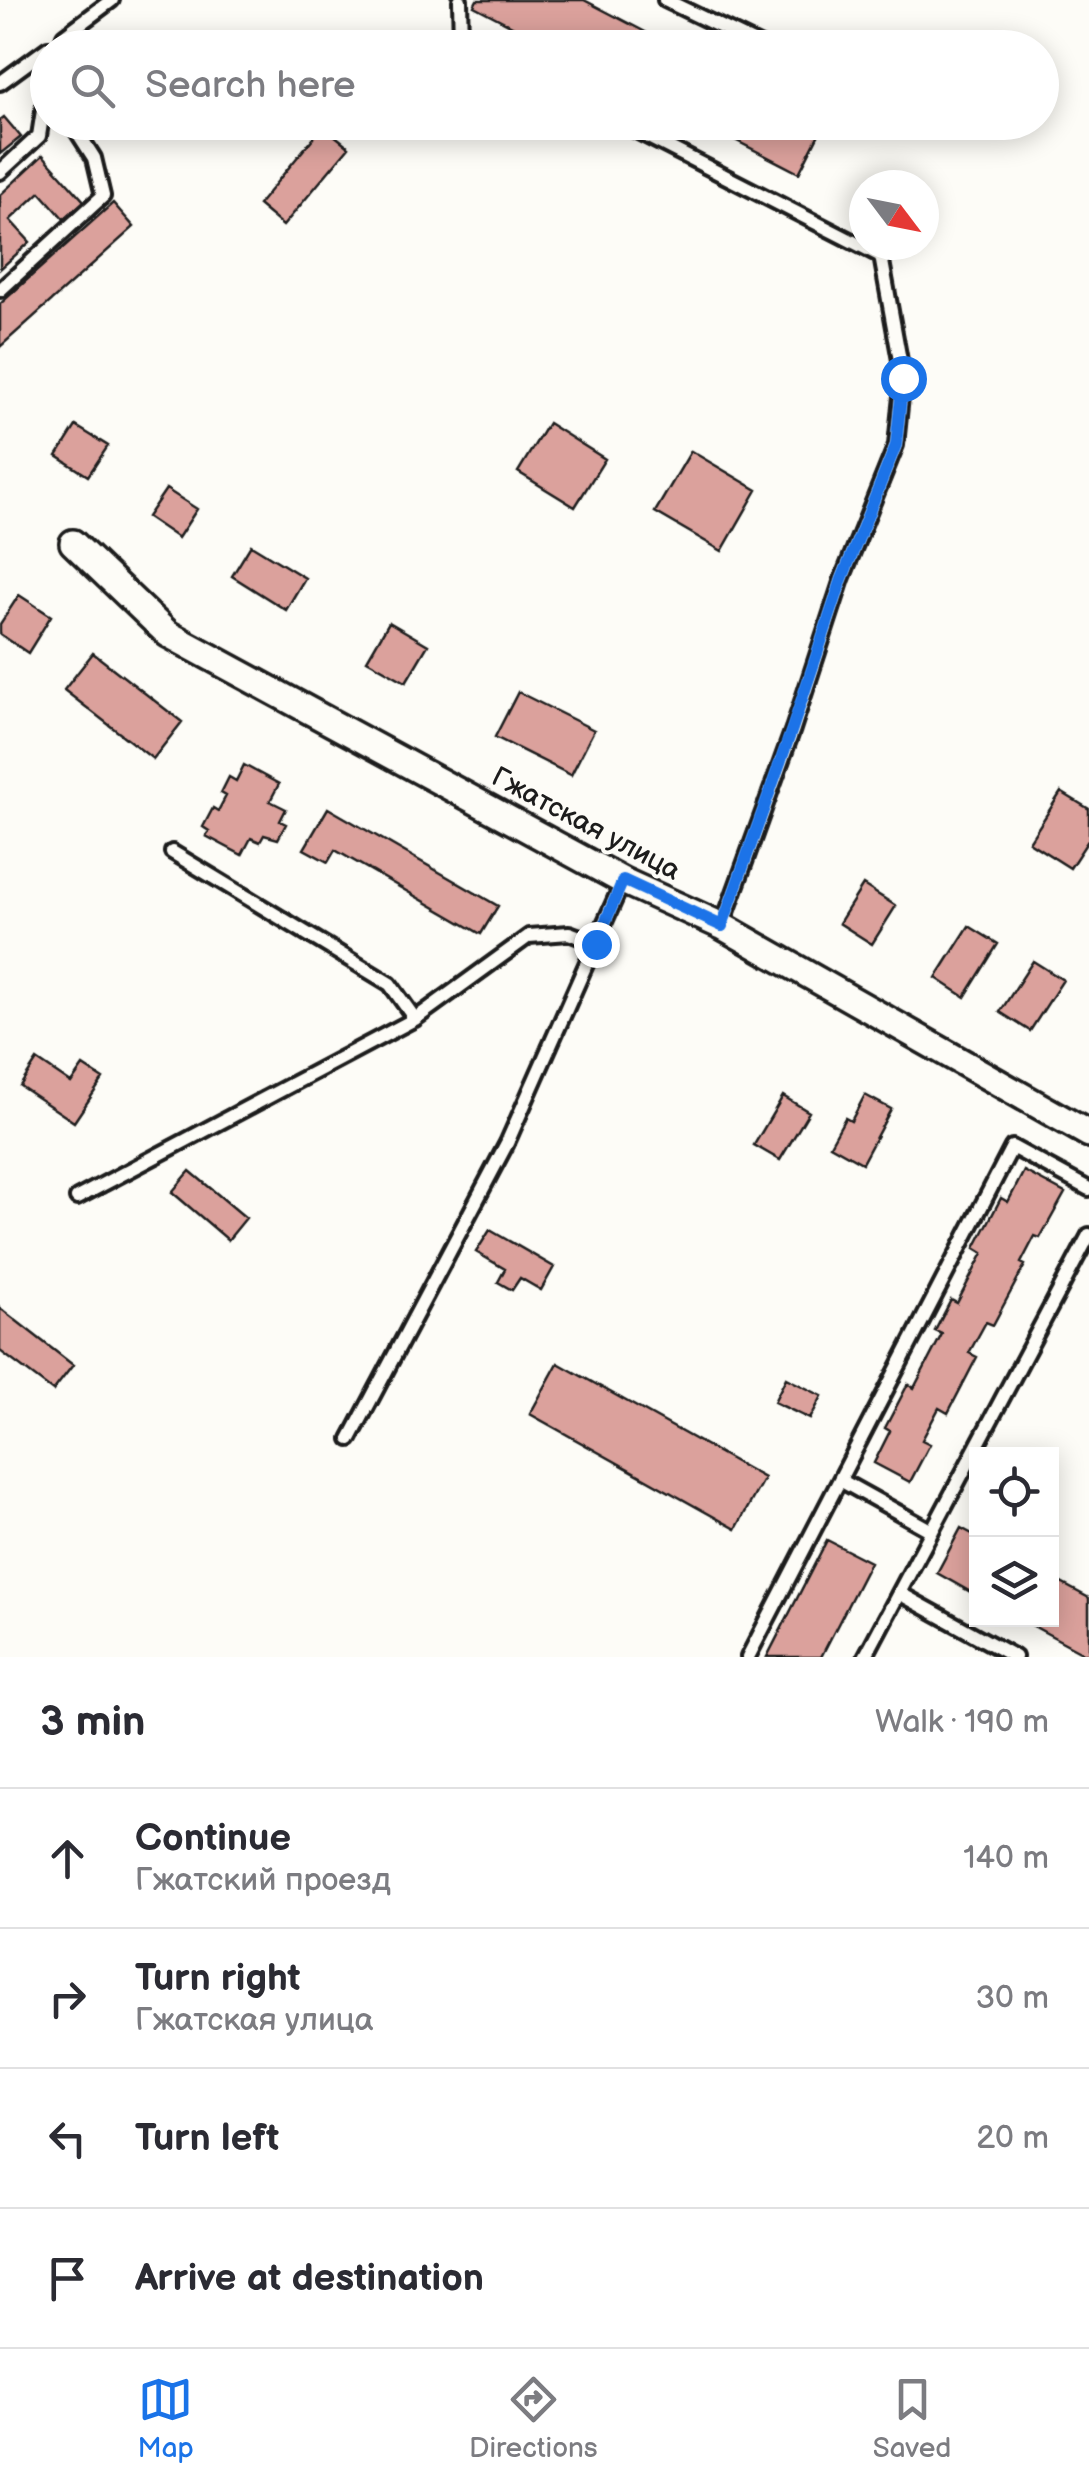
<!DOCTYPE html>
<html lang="en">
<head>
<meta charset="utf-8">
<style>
	:root { --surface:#fff; --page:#f7f7f7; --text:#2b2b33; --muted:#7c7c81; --line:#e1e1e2; --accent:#1a73e8 }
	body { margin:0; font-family:"Balsamiq Sans",sans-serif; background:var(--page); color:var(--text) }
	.controls { position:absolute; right:30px; bottom:30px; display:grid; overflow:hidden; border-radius:0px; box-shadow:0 5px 25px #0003 }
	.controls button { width:90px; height:90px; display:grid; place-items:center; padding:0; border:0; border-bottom:2px solid var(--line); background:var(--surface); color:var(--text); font:50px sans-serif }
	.compass { position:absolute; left:849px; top:170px; width:90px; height:90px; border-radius:50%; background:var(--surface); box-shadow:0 5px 25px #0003; rotate:122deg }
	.stop { position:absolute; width:30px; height:30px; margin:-22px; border:8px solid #1a73e8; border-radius:50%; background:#fff }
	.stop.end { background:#1a73e8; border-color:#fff; box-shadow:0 2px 10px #0008 }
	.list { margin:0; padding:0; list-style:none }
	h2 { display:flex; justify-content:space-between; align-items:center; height:130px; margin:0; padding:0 40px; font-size:42px }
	h2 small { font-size:32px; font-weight:400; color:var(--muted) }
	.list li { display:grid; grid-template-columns:65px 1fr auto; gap:30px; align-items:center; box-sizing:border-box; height:140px; padding:0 40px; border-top:2px solid var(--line) }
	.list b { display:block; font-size:38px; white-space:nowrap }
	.list p { margin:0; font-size:32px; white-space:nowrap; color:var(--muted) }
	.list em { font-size:32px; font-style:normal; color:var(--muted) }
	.icon { flex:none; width:55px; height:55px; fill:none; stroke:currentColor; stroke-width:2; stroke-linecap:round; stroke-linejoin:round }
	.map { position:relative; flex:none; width:1089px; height:1657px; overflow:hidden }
	.search { position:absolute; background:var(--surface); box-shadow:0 5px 25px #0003; left:30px; right:30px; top:30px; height:110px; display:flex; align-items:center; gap:25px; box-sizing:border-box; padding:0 35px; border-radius:55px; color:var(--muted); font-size:38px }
	.sheet { height:690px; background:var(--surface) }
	nav { display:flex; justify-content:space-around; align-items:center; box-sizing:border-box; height:140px; border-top:2px solid var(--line); background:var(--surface); font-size:28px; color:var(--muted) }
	nav a { display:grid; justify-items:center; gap:5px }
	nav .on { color:var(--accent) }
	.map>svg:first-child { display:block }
</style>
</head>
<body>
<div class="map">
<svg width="1089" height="1657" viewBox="0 0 1089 1657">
	<rect width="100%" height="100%" fill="#fdfcf7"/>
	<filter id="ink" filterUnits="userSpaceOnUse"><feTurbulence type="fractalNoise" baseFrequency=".01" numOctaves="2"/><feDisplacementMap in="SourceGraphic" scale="20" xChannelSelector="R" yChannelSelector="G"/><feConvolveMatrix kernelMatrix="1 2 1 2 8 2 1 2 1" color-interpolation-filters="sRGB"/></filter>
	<g filter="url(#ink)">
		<path fill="#dba19c" stroke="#1c1c1c" stroke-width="2.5" d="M477,0H584L676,48H554L474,6Z
			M4,117L21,137L0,154V120Z
			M700,122H822L824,124L799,173Z
			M323,126L349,147L283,226L258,205Z
			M43,155L84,201L64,219L40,192L10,220L30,242L0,269V195Z
			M113,203L134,227L0,347V304Z
			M548,423L605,459L575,507L518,472Z
			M76,426L108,446L88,476L57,456Z
			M691,451L757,490L722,551L655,512Z
			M166,489L197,509L178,538L147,517Z
			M251,545L305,578L286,610L232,576Z
			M19,595L51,616L28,653L0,634V624Z
			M389,622L428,645L406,682L367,660Z
			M93,653L182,722L153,759L64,690Z
			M518,692L594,730L571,775L495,737Z
			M244,765L279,784L270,801L286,809L280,821L286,824L278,839L264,835L260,842L251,838L242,855L206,836L209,831L203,827L213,808L218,811L226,796L221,793L229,777L236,781Z
			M1061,792L1089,809V839L1070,868L1029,842Z
			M328,808L498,906L481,934L335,850L328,862L304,849Z
			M863,885L896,906L872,944L839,923Z
			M969,926L998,944L965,997L936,978Z
			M1033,961L1063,980L1030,1031L1000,1012Z
			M37,1060L71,1083L83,1066L103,1079L74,1122L20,1086Z
			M865,1095L891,1109L862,1163L830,1145L845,1118L851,1121Z
			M783,1096L809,1112L780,1160L754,1145Z
			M190,1171L246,1218L228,1240L172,1192Z
			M1024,1171L1065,1193L1040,1238L1035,1236L1021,1263L1025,1265L993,1325L986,1322L969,1353L977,1357L948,1413L939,1408L922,1440L930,1444L910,1482L874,1463L890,1431L885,1428L908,1384L914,1388L942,1334L935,1331L951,1300L957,1303L983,1253L975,1248L1001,1198L1008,1202Z
			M490,1230L554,1267L541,1290L520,1278L512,1290L498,1282L505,1269L476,1252Z
			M0,1308L73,1365L53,1391L0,1351Z
			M558,1363L764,1478L736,1529L530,1414Z
			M786,1378L822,1396L810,1419L774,1402Z
			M961,1528L976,1536V1595L937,1573Z
			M827,1540L870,1562L821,1657H767Z
			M1052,1578L1089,1598V1656L1022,1620H1052Z"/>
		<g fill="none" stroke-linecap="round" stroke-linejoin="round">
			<g stroke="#1c1c1c" stroke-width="20">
				<path id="service" d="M460,0L461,42L472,48
					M665,0L765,48
					M60,48L64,36L112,0
					M0,83L48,48
					M619,122L881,256L903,377L896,445L842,579L793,729L722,926
					M0,172L39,136L47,85
					M0,290L103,196L94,158L71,122
					M172,852L390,984L415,1019
					M77,1198L415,1019L529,936L569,933L596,943
					M350,1439L507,1143L623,881
					M840,1480L932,1531
					M899,1593L1015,1657
					M748,1657L1012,1147L1089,1189
					M865,1657L1089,1235"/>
			</g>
			<g stroke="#1c1c1c" stroke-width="32">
				<path id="minor" d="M73,543L168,634L623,881L722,926L1089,1134"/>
			</g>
			<use href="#service" stroke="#fdfcf7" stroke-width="12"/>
			<use href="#minor" stroke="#fdfcf7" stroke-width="25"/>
		</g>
	</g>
	<g fill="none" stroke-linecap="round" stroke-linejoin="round" filter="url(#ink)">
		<path stroke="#1a73e8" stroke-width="12" d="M596,944L623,880L722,926L792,729L842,579L896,445L903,378"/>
	</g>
	<g text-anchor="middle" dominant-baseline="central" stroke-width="8" stroke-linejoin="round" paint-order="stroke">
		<g font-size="28" fill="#1c1c1c" stroke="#fdfcf7">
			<text transform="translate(586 824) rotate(28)">Гжатская улица</text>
		</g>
	</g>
</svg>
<div class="controls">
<button><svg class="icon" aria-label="locate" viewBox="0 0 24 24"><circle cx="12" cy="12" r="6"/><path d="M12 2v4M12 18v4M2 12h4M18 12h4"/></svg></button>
<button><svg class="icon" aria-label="layers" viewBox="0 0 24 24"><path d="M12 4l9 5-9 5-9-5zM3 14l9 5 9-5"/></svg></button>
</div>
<svg class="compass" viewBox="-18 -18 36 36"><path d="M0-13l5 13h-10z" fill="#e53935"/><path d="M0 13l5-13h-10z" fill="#7c7c81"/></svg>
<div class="stop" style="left:903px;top:378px"></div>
<div class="stop end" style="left:596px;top:944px"></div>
<div class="search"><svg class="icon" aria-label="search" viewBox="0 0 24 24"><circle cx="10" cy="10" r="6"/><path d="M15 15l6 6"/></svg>Search here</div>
</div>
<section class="sheet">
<h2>3 min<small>Walk · 190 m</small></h2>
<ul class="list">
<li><svg class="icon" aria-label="ahead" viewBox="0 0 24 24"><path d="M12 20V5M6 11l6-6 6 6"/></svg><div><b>Continue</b><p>Гжатский проезд</p></div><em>140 m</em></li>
<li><svg class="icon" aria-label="right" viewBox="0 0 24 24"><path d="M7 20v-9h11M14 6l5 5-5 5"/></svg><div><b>Turn right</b><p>Гжатская улица</p></div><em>30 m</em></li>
<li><svg class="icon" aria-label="left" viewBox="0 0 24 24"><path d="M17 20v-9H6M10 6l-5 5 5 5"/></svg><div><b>Turn left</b></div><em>20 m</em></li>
<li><svg class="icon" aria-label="arrive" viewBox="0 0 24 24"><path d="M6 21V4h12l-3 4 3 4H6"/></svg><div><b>Arrive at destination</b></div></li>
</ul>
</section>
<nav>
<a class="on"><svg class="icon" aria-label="map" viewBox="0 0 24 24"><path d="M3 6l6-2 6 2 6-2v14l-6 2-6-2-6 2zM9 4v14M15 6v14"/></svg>Map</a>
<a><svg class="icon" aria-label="directions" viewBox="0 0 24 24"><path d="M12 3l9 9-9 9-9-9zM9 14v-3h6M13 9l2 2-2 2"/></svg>Directions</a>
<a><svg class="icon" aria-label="saved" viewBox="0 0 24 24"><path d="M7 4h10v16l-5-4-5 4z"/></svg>Saved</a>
</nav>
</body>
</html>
